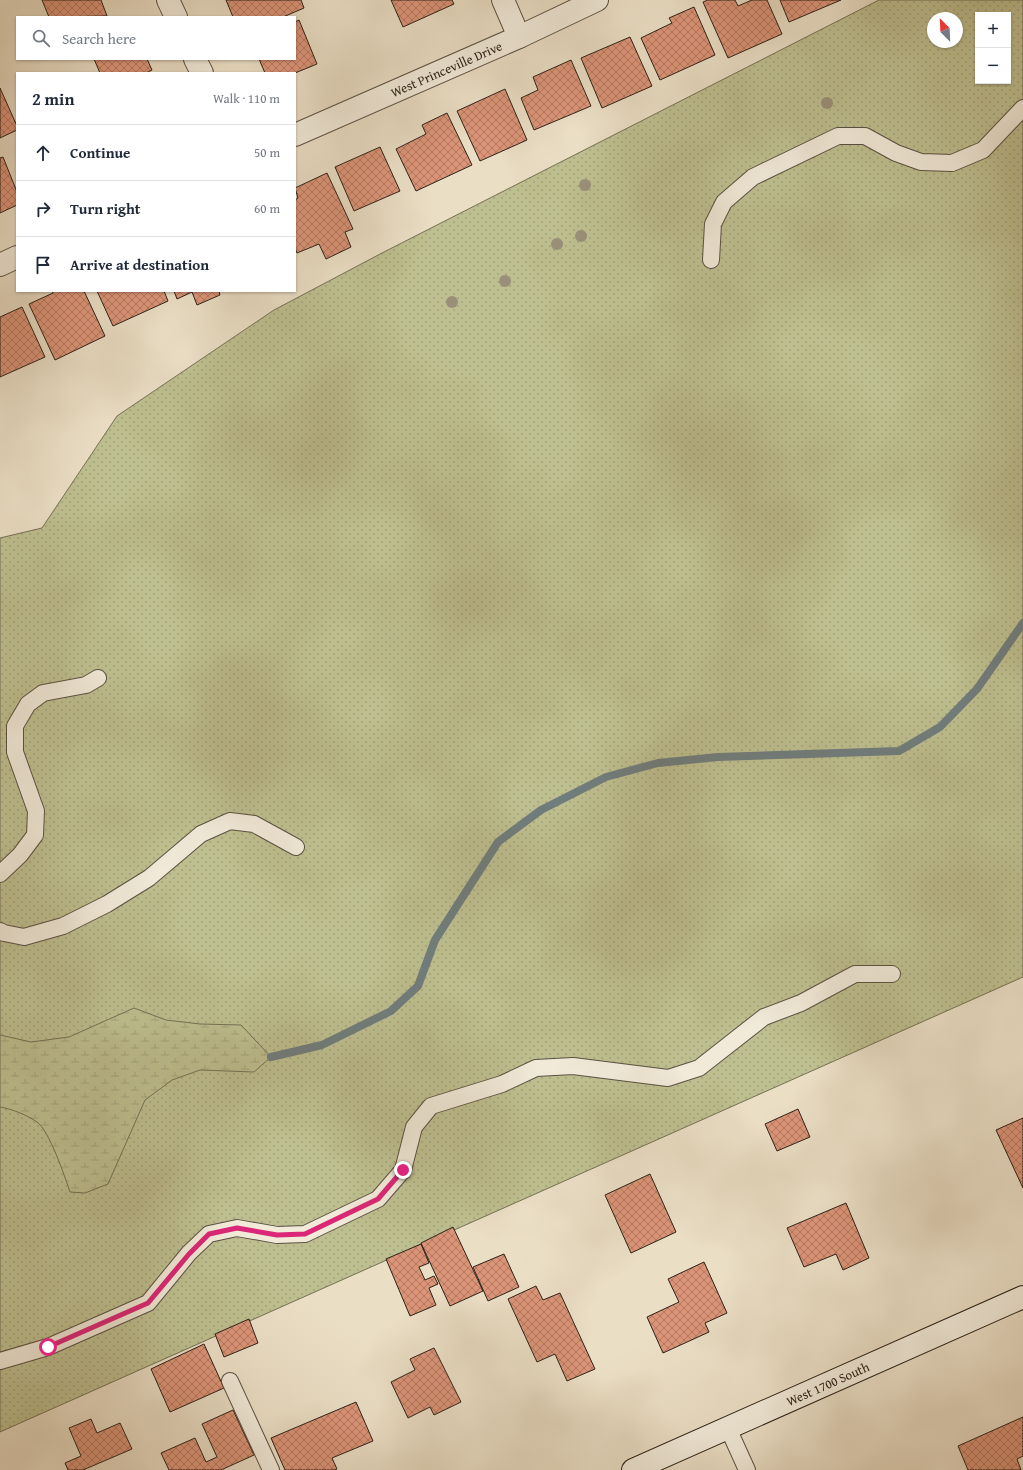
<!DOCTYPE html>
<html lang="en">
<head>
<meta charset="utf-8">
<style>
	:root { --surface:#fff; --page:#f6f6f7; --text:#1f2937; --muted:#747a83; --line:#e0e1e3 }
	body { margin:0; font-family:"Gentium Book Plus",serif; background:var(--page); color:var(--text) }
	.controls { position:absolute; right:12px; top:12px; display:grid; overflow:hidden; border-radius:0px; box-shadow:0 1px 3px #0004 }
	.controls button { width:36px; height:36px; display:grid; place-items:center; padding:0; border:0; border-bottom:1px solid var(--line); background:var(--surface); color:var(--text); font:20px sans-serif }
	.compass { position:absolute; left:927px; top:12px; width:36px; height:36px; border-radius:50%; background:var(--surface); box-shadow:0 1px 3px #0004; rotate:336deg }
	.stop { position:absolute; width:12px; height:12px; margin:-9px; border:3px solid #db2777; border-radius:50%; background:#fff }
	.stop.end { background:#db2777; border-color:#fff; box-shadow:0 1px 4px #0008 }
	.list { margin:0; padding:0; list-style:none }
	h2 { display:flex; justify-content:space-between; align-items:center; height:52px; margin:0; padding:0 16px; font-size:17px }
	h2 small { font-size:13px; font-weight:400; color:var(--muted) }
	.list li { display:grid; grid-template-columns:26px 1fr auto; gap:12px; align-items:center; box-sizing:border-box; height:56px; padding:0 16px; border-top:1px solid var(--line) }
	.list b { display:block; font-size:15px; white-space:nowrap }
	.list em { font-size:13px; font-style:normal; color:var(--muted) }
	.icon { flex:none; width:22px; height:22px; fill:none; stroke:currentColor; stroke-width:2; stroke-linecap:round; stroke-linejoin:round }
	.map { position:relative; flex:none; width:1023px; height:1470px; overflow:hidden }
	.search { position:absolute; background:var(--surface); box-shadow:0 1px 3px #0004; left:16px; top:16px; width:280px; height:44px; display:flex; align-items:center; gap:10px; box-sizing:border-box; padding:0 14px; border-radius:0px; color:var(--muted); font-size:15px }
	.panel { position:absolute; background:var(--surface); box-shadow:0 1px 3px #0004; left:16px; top:72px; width:280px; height:220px; border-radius:0px }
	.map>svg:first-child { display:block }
</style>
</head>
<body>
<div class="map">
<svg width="1023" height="1470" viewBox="0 0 1023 1470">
	<defs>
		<pattern id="grass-dots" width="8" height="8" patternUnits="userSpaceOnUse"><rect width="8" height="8" fill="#bebf90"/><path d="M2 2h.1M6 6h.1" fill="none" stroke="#a3a47b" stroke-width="1.8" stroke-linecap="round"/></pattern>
		<pattern id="wetland-marsh" width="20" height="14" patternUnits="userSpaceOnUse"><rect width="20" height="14" fill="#bebf90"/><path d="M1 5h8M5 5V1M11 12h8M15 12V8" fill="none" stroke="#a3a47b"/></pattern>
		<pattern id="building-cross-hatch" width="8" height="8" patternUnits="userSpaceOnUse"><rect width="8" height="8" fill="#dc9478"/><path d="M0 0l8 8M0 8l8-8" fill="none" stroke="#b37861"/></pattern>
	</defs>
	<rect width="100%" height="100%" fill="#eadec5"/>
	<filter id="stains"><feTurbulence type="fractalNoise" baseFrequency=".005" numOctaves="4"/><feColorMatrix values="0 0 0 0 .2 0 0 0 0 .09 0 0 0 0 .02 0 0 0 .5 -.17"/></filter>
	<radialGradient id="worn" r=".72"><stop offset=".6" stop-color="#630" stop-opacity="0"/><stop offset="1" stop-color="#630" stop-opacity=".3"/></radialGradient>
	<path fill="url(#grass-dots)" stroke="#757054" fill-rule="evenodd" d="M879,0H1023V977L0,1432V538L42,528L117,416L274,310L382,253ZM978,15H1008V81H978ZM933,18H957V42H933Z"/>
	<path fill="url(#wetland-marsh)" stroke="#757054" d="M134,1008L166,1020L200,1024L241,1025L271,1057L254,1072L200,1070L172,1080L145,1100L108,1184L85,1193L70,1192C65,1177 49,1130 37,1122C27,1115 12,1109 0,1107V1035L31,1042L69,1037Z"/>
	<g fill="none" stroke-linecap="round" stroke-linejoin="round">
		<path stroke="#707d7d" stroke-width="8" d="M271,1057L322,1045L391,1011L418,986L435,940L498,842L541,810L606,777L658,763L718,757L899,751L940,727L977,689L1023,623"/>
	</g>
	<path fill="url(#building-cross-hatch)" stroke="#2c2218" d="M42,0H101L107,16L49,17Z
		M226,0H301L304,8L283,17H233Z
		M391,0H452L454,4L403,27Z
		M708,0H735L738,6L752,0H767L782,34L728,58L703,2Z
		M780,0H841L789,22Z
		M694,7L715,55L660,80L641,38L672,23L669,18Z
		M299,20L317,64L295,73H265L259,59H295V22Z
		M630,37L652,86L602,108L581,58Z
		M94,59H147L152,70L146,73H100Z
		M571,60L591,106L534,130L521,98L538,90L533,77Z
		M0,88L17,126V130L0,138Z
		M505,89L527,140L480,161L457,111Z
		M447,113L472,165L416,191L396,149L426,134L422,125Z
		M380,147L400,191L354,211L335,167Z
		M3,157L17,192V205L0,213V158Z
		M327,173L353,229L345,232L351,247L326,259L319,244L297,253L295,248V200L298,198L295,188Z
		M52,291H84L105,336L55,360L29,304L53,293Z
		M97,291H164L168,301L113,326Z
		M174,291H219L220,295L197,305L192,292L177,299Z
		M22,307L45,357L0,377V317Z
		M798,1109L810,1137L777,1151L765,1124Z
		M1023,1118V1188L996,1130Z
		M650,1174L676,1232L631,1253L605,1195Z
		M846,1203L869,1258L843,1270L836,1254L804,1267L787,1228Z
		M453,1227L483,1291L450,1306L421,1243Z
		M421,1244L429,1263L419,1267L425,1280L434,1276L438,1284L429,1288L436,1305L410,1316L386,1259Z
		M504,1254L519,1287L488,1301L473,1267Z
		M704,1262L727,1313L705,1323L709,1332L663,1353L647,1317L679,1302L668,1279Z
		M536,1286L543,1300L560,1293L595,1369L567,1381L555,1354L537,1362L508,1299Z
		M249,1319L258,1343L224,1357L215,1334Z
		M204,1344L224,1388L170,1412L151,1369Z
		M434,1348L461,1402L434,1415L430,1407L408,1418L391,1382L415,1370L410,1359Z
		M356,1402L373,1441L332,1458L337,1469L334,1470H285L271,1438Z
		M233,1410L254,1455L221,1470H169L161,1453L195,1438L206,1462L217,1457L202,1424Z
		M1023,1417V1456L1017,1459L1021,1470H968L958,1446Z
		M91,1419L97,1433L120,1423L132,1449L83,1470H68L65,1463L81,1456L69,1428Z"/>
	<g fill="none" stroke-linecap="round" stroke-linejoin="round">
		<g stroke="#5c5143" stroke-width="18">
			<path id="lane" d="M711,260L713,224L724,202L753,177L838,136H865L896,153L921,162L952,163L983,150L1023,108
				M0,874L20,855L35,835L36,811L15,752V726L28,704L43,693L86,685L98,678
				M0,931L4,933L24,937L63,926L107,904L149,878L201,834L230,821L254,824L296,847
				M0,1361L48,1347L148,1303L189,1253L209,1234L237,1228L277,1235L305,1234L378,1199L403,1170L414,1127L431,1106L502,1084L536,1068L573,1066L668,1078L699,1068L764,1017L801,1003L855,974H892
				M230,1381L271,1470
				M728,1428L747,1470"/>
		</g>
		<g stroke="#5c5143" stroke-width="24">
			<g id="street">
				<path d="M168,0L176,17"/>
				<path d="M503,0L519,37"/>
				<path d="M195,59L202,73"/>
				<path id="s1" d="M295,135L519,37L597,0"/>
				<path d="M0,265L17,257"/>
			</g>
		</g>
		<g stroke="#2c2218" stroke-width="24">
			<g id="secondary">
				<path id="s2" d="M633,1470L1023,1297"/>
			</g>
		</g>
		<use href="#lane" stroke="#f1ead9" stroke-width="16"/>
		<use href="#street" stroke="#f1ead9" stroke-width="22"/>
		<use href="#secondary" stroke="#f1ead9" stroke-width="22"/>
	</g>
	<g fill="#9a907a">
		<circle cx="827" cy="103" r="6"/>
		<circle cx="585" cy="185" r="6"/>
		<circle cx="581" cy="236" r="6"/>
		<circle cx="557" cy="244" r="6"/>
		<circle cx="505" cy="281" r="6"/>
		<circle cx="452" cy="302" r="6"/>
	</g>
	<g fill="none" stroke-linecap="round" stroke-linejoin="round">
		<path stroke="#db2777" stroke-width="5" d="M48,1347L148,1303L189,1254L209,1234L237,1228L277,1235L305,1234L378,1199L403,1170"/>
	</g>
	<g text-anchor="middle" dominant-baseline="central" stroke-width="4" stroke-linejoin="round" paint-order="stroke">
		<g font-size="13" fill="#2c2218" stroke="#f1ead9">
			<text stroke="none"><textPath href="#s1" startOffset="165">West Princeville Drive</textPath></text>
			<text stroke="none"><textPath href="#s2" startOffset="213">West 1700 South</textPath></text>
		</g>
	</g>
	<rect width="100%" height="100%" filter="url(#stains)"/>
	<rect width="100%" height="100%" fill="url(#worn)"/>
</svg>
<div class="controls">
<button>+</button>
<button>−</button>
</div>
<svg class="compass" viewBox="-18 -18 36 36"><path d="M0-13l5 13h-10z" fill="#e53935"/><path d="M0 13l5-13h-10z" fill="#747a83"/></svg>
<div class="stop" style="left:48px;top:1347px"></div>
<div class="stop end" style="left:403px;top:1170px"></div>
<div class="search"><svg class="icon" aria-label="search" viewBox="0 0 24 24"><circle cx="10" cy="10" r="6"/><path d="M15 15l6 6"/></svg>Search here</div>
<section class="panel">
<h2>2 min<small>Walk · 110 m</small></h2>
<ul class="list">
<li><svg class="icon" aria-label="ahead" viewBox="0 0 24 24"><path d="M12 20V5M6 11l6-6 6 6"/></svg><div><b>Continue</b></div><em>50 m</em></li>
<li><svg class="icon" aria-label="right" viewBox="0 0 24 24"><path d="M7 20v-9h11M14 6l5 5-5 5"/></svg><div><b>Turn right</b></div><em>60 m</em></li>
<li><svg class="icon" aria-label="arrive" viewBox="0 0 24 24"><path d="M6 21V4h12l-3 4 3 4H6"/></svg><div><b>Arrive at destination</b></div></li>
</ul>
</section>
</div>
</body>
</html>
